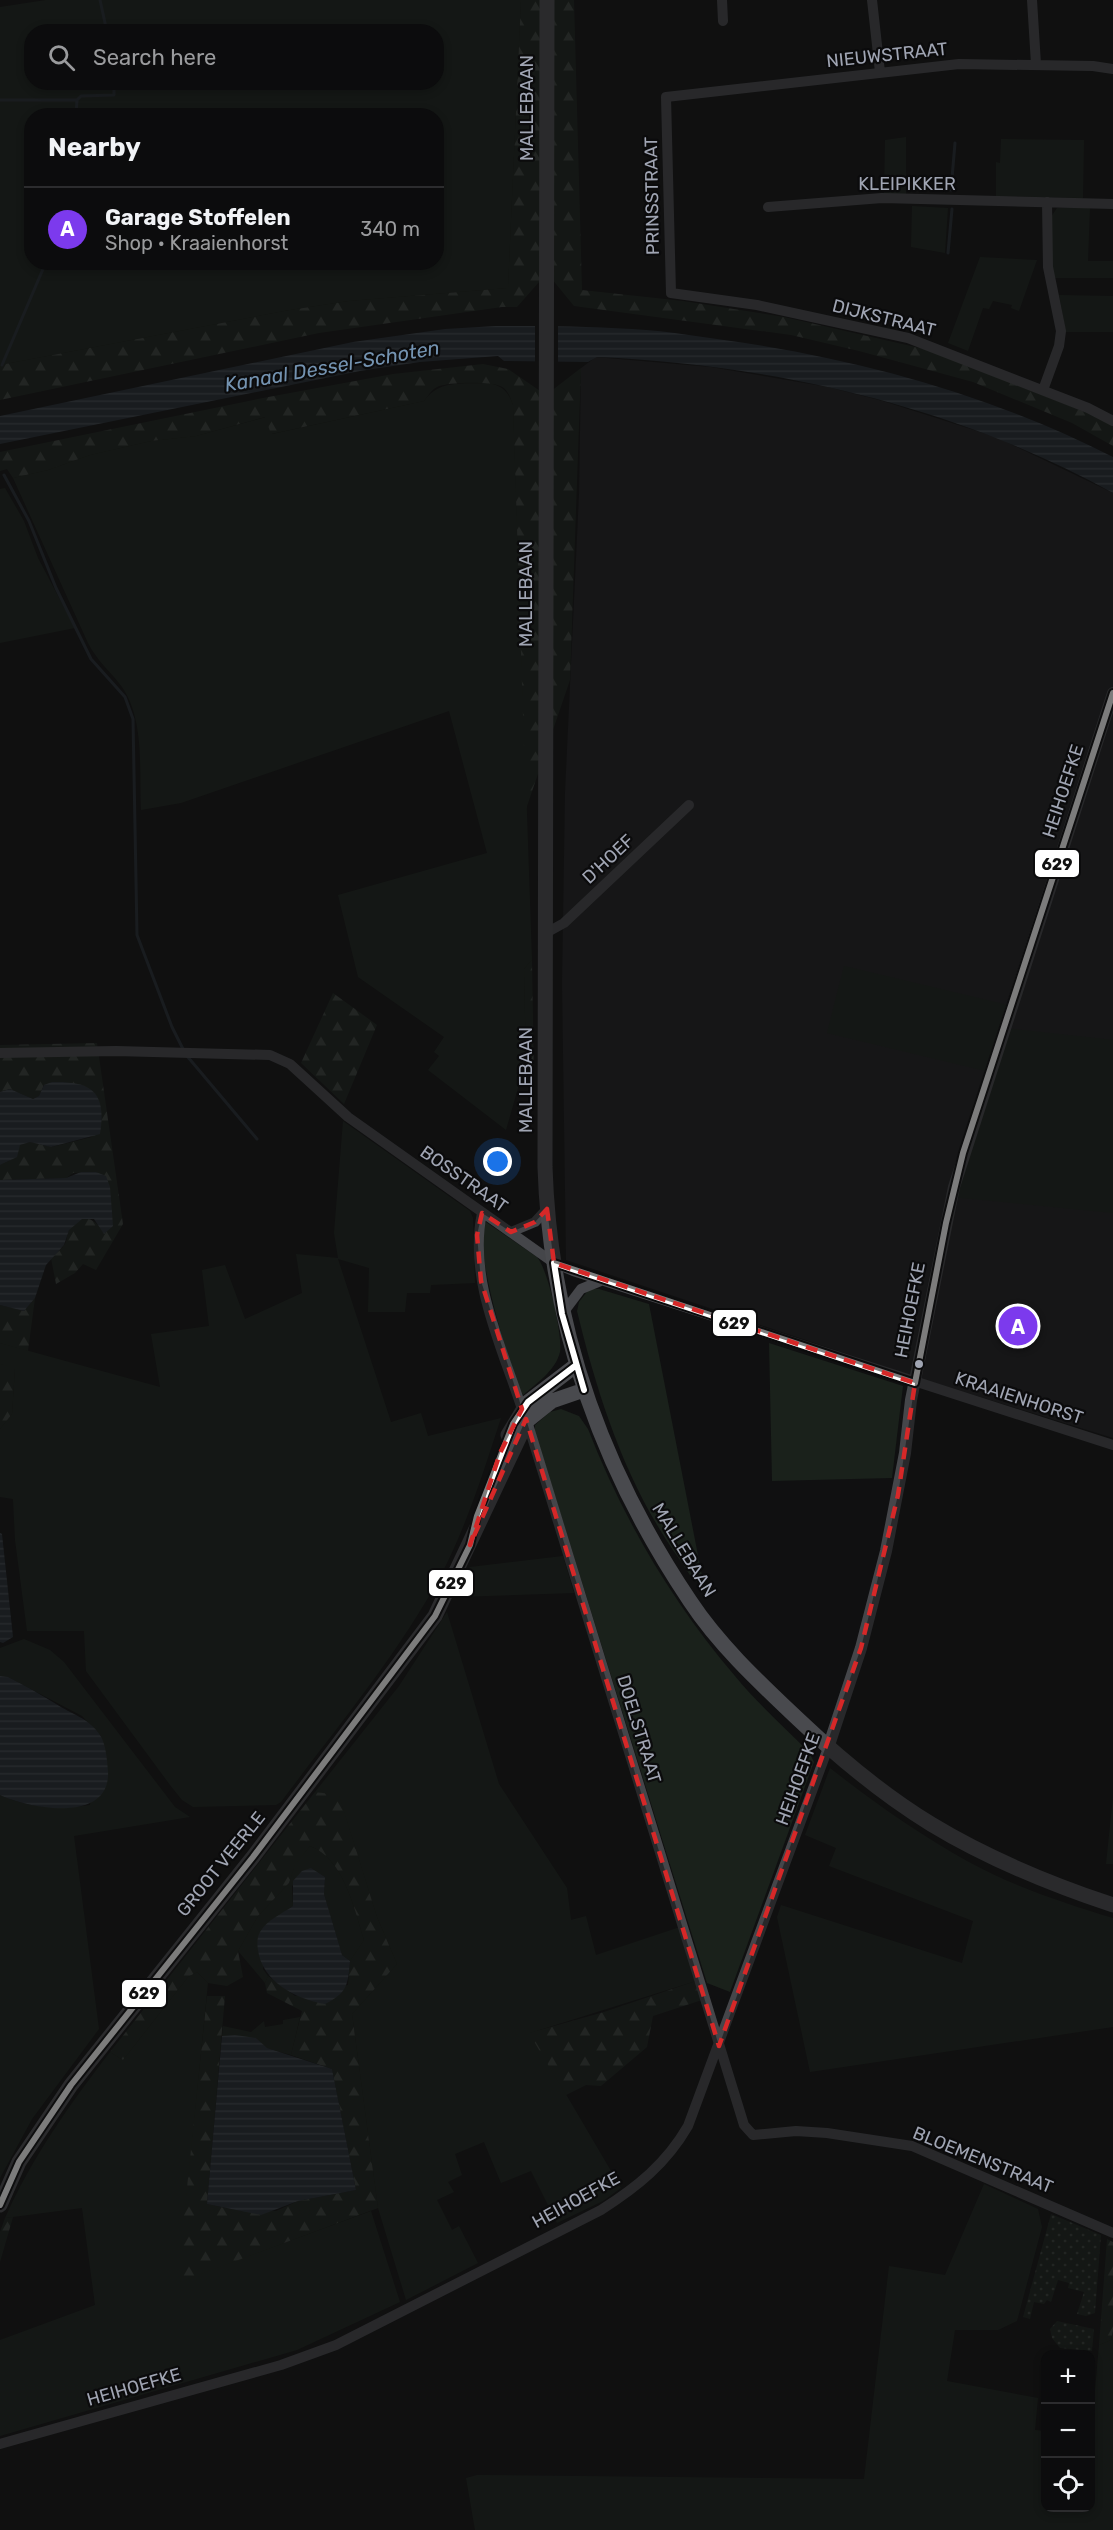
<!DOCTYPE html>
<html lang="en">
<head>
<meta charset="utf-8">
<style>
	:root { --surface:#0c0c0d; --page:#151516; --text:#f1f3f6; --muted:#9a9b9d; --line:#2c2c2e; --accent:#7c3aed }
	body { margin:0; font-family:Rubik,sans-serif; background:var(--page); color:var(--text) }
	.controls { position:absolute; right:18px; bottom:18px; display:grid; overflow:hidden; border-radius:12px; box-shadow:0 3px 9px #0003 }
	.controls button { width:54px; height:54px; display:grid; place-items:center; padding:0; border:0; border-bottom:2px solid var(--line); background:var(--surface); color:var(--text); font:30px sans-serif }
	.you { position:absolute; left:498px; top:1162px; width:21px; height:21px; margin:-15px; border:4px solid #fff; border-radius:50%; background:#1a73e8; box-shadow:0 0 0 9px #1a73e833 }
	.badge { display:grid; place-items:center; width:39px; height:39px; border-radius:50%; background:var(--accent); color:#fff; font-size:20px; font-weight:700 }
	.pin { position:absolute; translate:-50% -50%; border:3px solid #fff; box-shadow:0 2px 6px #0006 }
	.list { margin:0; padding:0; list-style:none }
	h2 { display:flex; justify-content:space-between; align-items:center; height:78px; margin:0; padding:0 24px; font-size:26px }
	h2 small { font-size:20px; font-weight:400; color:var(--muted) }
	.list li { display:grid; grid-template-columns:39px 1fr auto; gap:18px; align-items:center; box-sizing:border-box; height:84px; padding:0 24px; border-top:2px solid var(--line) }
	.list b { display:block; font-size:22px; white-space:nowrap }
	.list p { margin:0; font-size:20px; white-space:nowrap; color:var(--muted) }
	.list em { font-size:20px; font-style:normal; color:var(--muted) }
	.icon { flex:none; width:33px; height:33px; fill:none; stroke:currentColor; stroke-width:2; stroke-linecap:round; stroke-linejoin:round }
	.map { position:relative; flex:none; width:1113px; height:2530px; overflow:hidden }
	.search { position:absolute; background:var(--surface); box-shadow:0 3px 9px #0003; left:24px; top:24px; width:420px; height:66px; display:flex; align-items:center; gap:15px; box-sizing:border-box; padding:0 21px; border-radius:24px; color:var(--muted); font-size:22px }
	.panel { position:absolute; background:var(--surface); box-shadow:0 3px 9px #0003; left:24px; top:108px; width:420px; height:162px; border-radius:24px }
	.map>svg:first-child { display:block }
</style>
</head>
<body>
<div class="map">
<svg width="1113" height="2530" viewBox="0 0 1113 2530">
	<defs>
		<pattern id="forest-firs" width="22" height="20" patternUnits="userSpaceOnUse" patternTransform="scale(1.5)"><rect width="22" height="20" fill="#1a211b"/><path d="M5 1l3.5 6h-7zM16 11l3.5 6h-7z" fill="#383e3a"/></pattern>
		<pattern id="park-dots" width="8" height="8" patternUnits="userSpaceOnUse" patternTransform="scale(1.5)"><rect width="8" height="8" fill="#1a211b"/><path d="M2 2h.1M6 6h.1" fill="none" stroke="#383e3a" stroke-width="1.8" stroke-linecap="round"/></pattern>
		<pattern id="water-rules" width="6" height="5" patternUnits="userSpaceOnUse" patternTransform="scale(1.5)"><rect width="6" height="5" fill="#242b32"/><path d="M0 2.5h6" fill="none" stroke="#40474d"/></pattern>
	</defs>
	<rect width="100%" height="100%" fill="#101011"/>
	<path fill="#1d1d1f" d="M596,357L711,367L828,387L883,401L996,437L1113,493V1438L922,1379L566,1260L562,984L565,792L579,494L581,368Z"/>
	<path fill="#1a211b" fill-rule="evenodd" d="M46,0H521L508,288L349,301L290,310L0,365V7ZM32,32H436V82H32ZM32,116H436V262H32Z
		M906,137V194H884L885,140Z
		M1001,139L1084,140L1083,198L996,196V162L1000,163Z
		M912,206L948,208L945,253L911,247Z
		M1090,207L1088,261H1113V278H1054L1052,267L1051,217L1057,208Z
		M980,257L1037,260L1019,311L1011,308L1012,305L993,301L989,309L983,308L968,351L948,343Z
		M1059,295L1113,296V332H1066Z
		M488,383C503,386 508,391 513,405L532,960L524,969L526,1060L506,1130L428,1070L439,1056L434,1052L444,1037L358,977L338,895L487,853L449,711L181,803L141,810C139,771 145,720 122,687C111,672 97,661 88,643L13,478L48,470L90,455L151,441L196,436L266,417L272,434L424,401C439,379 464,384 488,383Z
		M5,488L24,521L38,558L75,628L0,643V489Z
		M844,966L1012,1006L1005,1028L1113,1040V1213L952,1197L990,1072L827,1033Z
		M343,1121L470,1211L473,1218L475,1283L431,1285L430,1293H407L405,1312H368L369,1268L338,1259L391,1422L421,1413L428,1436L501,1418C484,1470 467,1525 441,1575C397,1656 336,1728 281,1802L276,1805L193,1807L182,1800L170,1785L86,1671L84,1631H27L15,1540L13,1499L0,1497V1429L12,1414L15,1368L0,1364V1343L160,1387L151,1334L209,1326L202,1270L225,1265L245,1319L302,1293L296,1254L338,1258L334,1233Z
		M486,1222L537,1257C548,1269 563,1336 560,1352C556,1370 536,1384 523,1395C510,1369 471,1244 486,1222Z
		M589,1289H599L649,1304L704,1586C692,1582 687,1570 680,1560C627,1487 598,1398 577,1311L579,1302Z
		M769,1343L903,1386L892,1478L772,1481Z
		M561,1409L579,1416L588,1429C623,1519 672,1602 735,1676C757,1703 784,1727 809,1752L814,1762L730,1992L707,1983L535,1432V1425L550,1412Z
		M563,1556L574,1593L455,1597L470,1567Z
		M447,1612L499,1784L567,1888L571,1920L586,1916L596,1955L680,1927L696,1981L530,2033L621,2188L603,2201L557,2223L531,2171L501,2183L484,2142L455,2154L462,2175L448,2182L454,2192L437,2200L452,2230L459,2226L478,2263L406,2300L378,2208L352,2014L397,1964L377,1917L339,1796L315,1792L399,1686Z
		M24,1639L50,1650L64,1662L175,1807L190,1817L74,1836L99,2029L32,2119L0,2178V1795C28,1808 60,1810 90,1805L101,1736L82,1716L8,1677L0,1676V1648Z
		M830,1768C873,1802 919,1834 967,1861C1012,1886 1064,1903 1113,1918V2027L810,2072L777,1917L781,1905L962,1963L973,1921L829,1866L836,1848L805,1835Z
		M1113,1797V1864H1106Z
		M310,1846C344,1859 354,1908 364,1940L350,1961L342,1955L324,1894L325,1877L311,1868L292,1886L293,1906L267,1924L263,1969L268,1976L265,1983L238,1951L258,1916L289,1883L295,1864Z
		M197,1972L208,1983L178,2282L371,2211L400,2302L297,2350L0,2436V2340L95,2305L82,2208L5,2218C32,2157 70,2104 110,2052L123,2060L188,1977Z
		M300,2017L291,2055L266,2048L256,2038L222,2036L223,2026L251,2032L264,2021L265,2027L283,2024V2020Z
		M984,2184L1038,2209L1042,2227L1017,2321L998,2330H955L947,2381L1038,2398L1035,2430L1045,2431L1046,2508H1090L1091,2435L1099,2345L1111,2340L1113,2331V2530H475L466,2478L477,2475L864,2479L889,2266L945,2275Z"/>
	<path fill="url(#forest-firs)" d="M521,0H574L582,290L683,301L784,317L924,349L1085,412L1113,426V446L1072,423L973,382L859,351L791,335L574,306L547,273L517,307H502L319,333L0,400V365L290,310L349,301L508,288Z
		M483,364L508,369L546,395L581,368L570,680L526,809L513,405C510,397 508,389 500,386C490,381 446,382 437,387C431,390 428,396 424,401L271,434L265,417L196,436L151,441L90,455L48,470L13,478L7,469L0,471V452L263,398L393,374Z
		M532,960L534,1084L522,1077L526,1060L524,969Z
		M333,993L377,1025L344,1104L301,1063Z
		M97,1043L123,1224L96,1270L83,1264L75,1273L56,1284L51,1258C55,1254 62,1249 65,1244C67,1240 67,1234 69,1230C79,1211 97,1218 104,1234L96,1172L73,1173L66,1178L0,1180V1165L9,1161L20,1145L30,1142L52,1147L92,1137L44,1085L39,1096L33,1099L10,1089L0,1092V1045Z
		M35,1298L28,1351L0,1343V1305L24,1311Z
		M0,1364L15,1367L12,1414L0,1429Z
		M315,1792L339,1795L377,1917L397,1964L352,2014L378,2208L177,2283L207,1996H225L207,2204L230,2209L276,2211L298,2201L356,2190L332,2069L291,2055L302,2011L267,1993L265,1983L268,1976L295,1996L348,1985L350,1961L364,1940C354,1908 344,1859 310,1846L295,1865L289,1883L258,1916L238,1951L243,1977L227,1986L208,1983L197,1972L188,1977L123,2060L110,2052Z
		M696,1981L702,2000L653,2016L647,2047L601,2086L586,2085L566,2095L529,2033L604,2012Z
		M13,2217L0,2262V2232L5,2218Z
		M1107,2239L1113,2242V2331L1111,2340L1099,2345Z"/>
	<path fill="url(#park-dots)" d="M1051,2214L1101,2235L1095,2313L1086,2316L1077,2314L1084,2292L1068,2288L1069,2283L1058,2280L1051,2302L1047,2300L1044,2304L1034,2302L1030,2319L1023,2317Z
		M1057,2321L1094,2329L1092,2351L1060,2348L1052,2338L1050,2329Z"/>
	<path fill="url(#water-rules)" d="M496,326C541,326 587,326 632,329C670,331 708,338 745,343C874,363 997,398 1113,457V493C956,406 775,365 597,357L588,362L504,361L498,356L420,362L360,371L0,444V416L353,342L445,329Z
		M52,1082C91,1081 107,1091 100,1134L51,1147L30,1142L20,1145L17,1157L0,1165V1092L10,1089L33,1099L39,1096L44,1085Z
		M81,1172H96L106,1176L110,1187L113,1226L104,1234L94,1219H82L69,1230L64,1245L46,1265L35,1298L24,1311L0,1305V1180L66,1178Z
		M0,1533L2,1534L13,1637L3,1643L0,1642Z
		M0,1676L8,1677C24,1685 40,1694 56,1704C71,1714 89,1718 100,1735C106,1744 107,1760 108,1771C111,1824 30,1809 0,1795Z
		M311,1868L325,1877L324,1894L340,1948L342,1955L350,1961C348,1985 347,1993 325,2004C295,1999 262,1981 258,1950C257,1944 257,1937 260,1932C267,1920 283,1913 293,1906V1881L302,1871Z
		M235,2035L256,2038L267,2048L332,2069L356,2190L298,2201L261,2215L207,2204L222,2036Z"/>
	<path fill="#101011" d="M535,323H558V364H535Z"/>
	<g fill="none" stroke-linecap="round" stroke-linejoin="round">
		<path stroke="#242b32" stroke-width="3" d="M100,0L107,32
			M0,100H77
			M76,116L77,100L81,96L114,95V82
			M951,190L955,143
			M948,253L952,209
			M2,365L46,262
			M4,475L29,521L56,588L91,659L125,697L133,719L137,935L172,1027L183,1049
			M187,1056L257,1139"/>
		<path stroke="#45464a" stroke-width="10" d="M722,0L723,21
			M872,0L880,72
			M1032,0L1036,64
			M1113,69L1093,66L959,64L666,97L671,293L757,305L908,338L1088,408L1113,421
			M768,207L882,198L1113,204
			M1043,390L1059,346L1061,331L1048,267L1047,202
			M546,933L564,923L689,805
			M0,1053L116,1051L270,1055L290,1064L348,1117L554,1263L573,1271L1113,1445
			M482,1213C468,1279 502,1347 522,1409
			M511,1232L535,1222L547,1209
			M563,1313L581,1289L603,1280
			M527,1421L744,2125L753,2135L796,2131L827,2133L912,2146L1113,2233
			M0,2444L281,2365L336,2345L601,2210C637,2187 666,2164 688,2126L828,1748"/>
		<path stroke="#45464a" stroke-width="12" d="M828,1748L861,1648L886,1551L905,1453L911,1400L954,1187L1113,693"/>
		<path stroke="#494a4e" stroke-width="15" d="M547,0L545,1167C550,1325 602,1470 690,1601C719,1645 760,1683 798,1719C839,1758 882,1794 931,1824C987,1858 1050,1884 1113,1905
			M508,1435L528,1402L575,1366
			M0,2205L19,2162L71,2085L253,1857L435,1616L527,1421L552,1401L584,1390"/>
		<g stroke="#0b0b0c" stroke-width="10">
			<path id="bus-1" d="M554,1263L915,1383
				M554,1263L562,1314L584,1390
				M915,1383L946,1223L963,1153L1113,693
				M0,2205L19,2162L71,2085L253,1857L435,1616L470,1545L477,1516L513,1424L528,1402L575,1366"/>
		</g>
		<use href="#bus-1" stroke="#fff" stroke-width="6"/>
	</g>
	<path d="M0 0H1113V2530H0ZM547,1209L554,1263L915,1383L898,1495L861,1648L719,2046L526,1419L470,1545L500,1453L522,1409L481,1281L477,1235L482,1213L511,1232L535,1222Z" fill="#101011" fill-opacity=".55" fill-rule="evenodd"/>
	<path fill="none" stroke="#d62828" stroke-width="4.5" stroke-dasharray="12 8" stroke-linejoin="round" d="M547,1209L554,1263L915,1383L898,1495L861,1648L719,2046L526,1419L470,1545L500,1453L522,1409L481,1281L477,1235L482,1213L511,1232L535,1222Z"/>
	<circle fill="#a0a5b3" stroke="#0b0b0c" stroke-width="2" cx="919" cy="1364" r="5"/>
	<g text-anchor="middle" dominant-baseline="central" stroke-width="4.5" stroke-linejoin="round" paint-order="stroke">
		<g font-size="18" fill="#a0a5b3" stroke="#0b0b0c">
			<text transform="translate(887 55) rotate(-6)">NIEUWSTRAAT</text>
			<text transform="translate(527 108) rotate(-90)">MALLEBAAN</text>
			<text x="907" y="184">KLEIPIKKER</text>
			<text transform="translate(652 196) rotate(-91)">PRINSSTRAAT</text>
			<text transform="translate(884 318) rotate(14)">DIJKSTRAAT</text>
			<text transform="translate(526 594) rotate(-90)">MALLEBAAN</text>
			<text transform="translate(1063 791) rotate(-72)">HEIHOEFKE</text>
			<text transform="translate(608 859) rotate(-43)">D'HOEF</text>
			<text transform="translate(526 1080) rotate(-90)">MALLEBAAN</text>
			<text transform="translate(464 1179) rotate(35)">BOSSTRAAT</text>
			<text transform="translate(910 1310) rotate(-79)">HEIHOEFKE</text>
			<text transform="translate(1019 1398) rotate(18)">KRAAIENHORST</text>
			<text transform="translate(684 1550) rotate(59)">MALLEBAAN</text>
			<text transform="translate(639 1729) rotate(73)">DOELSTRAAT</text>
			<text transform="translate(798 1779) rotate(-70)">HEIHOEFKE</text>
			<text transform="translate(221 1864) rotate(-51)">GROOT VEERLE</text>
			<text transform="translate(983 2160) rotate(22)">BLOEMENSTRAAT</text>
			<text transform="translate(576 2200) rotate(-29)">HEIHOEFKE</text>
			<text transform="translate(134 2387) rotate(-16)">HEIHOEFKE</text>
		</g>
		<g font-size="20" font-style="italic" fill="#7493b1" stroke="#0b0b0c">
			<text transform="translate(332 366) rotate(-10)">Kanaal Dessel-Schoten</text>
		</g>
	</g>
	<g stroke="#0b0b0c" stroke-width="2">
		<rect x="1034" y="849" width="46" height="29" rx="6" fill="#fff"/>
		<rect x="712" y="1309" width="45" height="28" rx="6" fill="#fff"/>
		<rect x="428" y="1569" width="46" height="28" rx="6" fill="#fff"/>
		<rect x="121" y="1979" width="46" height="29" rx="6" fill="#fff"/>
	</g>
	<g font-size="16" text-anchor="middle" font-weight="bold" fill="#111">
		<text x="1057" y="870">629</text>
		<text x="734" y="1329">629</text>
		<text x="451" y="1589">629</text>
		<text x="144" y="1999">629</text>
	</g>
</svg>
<div class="controls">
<button>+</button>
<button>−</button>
<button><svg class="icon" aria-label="locate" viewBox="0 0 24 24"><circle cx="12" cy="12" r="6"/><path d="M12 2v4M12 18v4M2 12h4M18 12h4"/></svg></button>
</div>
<div class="you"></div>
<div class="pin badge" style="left:1018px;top:1326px">A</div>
<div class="search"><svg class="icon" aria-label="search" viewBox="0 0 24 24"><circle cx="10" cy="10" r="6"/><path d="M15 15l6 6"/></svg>Search here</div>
<section class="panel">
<h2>Nearby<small></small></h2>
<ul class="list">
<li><span class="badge">A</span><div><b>Garage Stoffelen</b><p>Shop · Kraaienhorst</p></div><em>340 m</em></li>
</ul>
</section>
</div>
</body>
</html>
